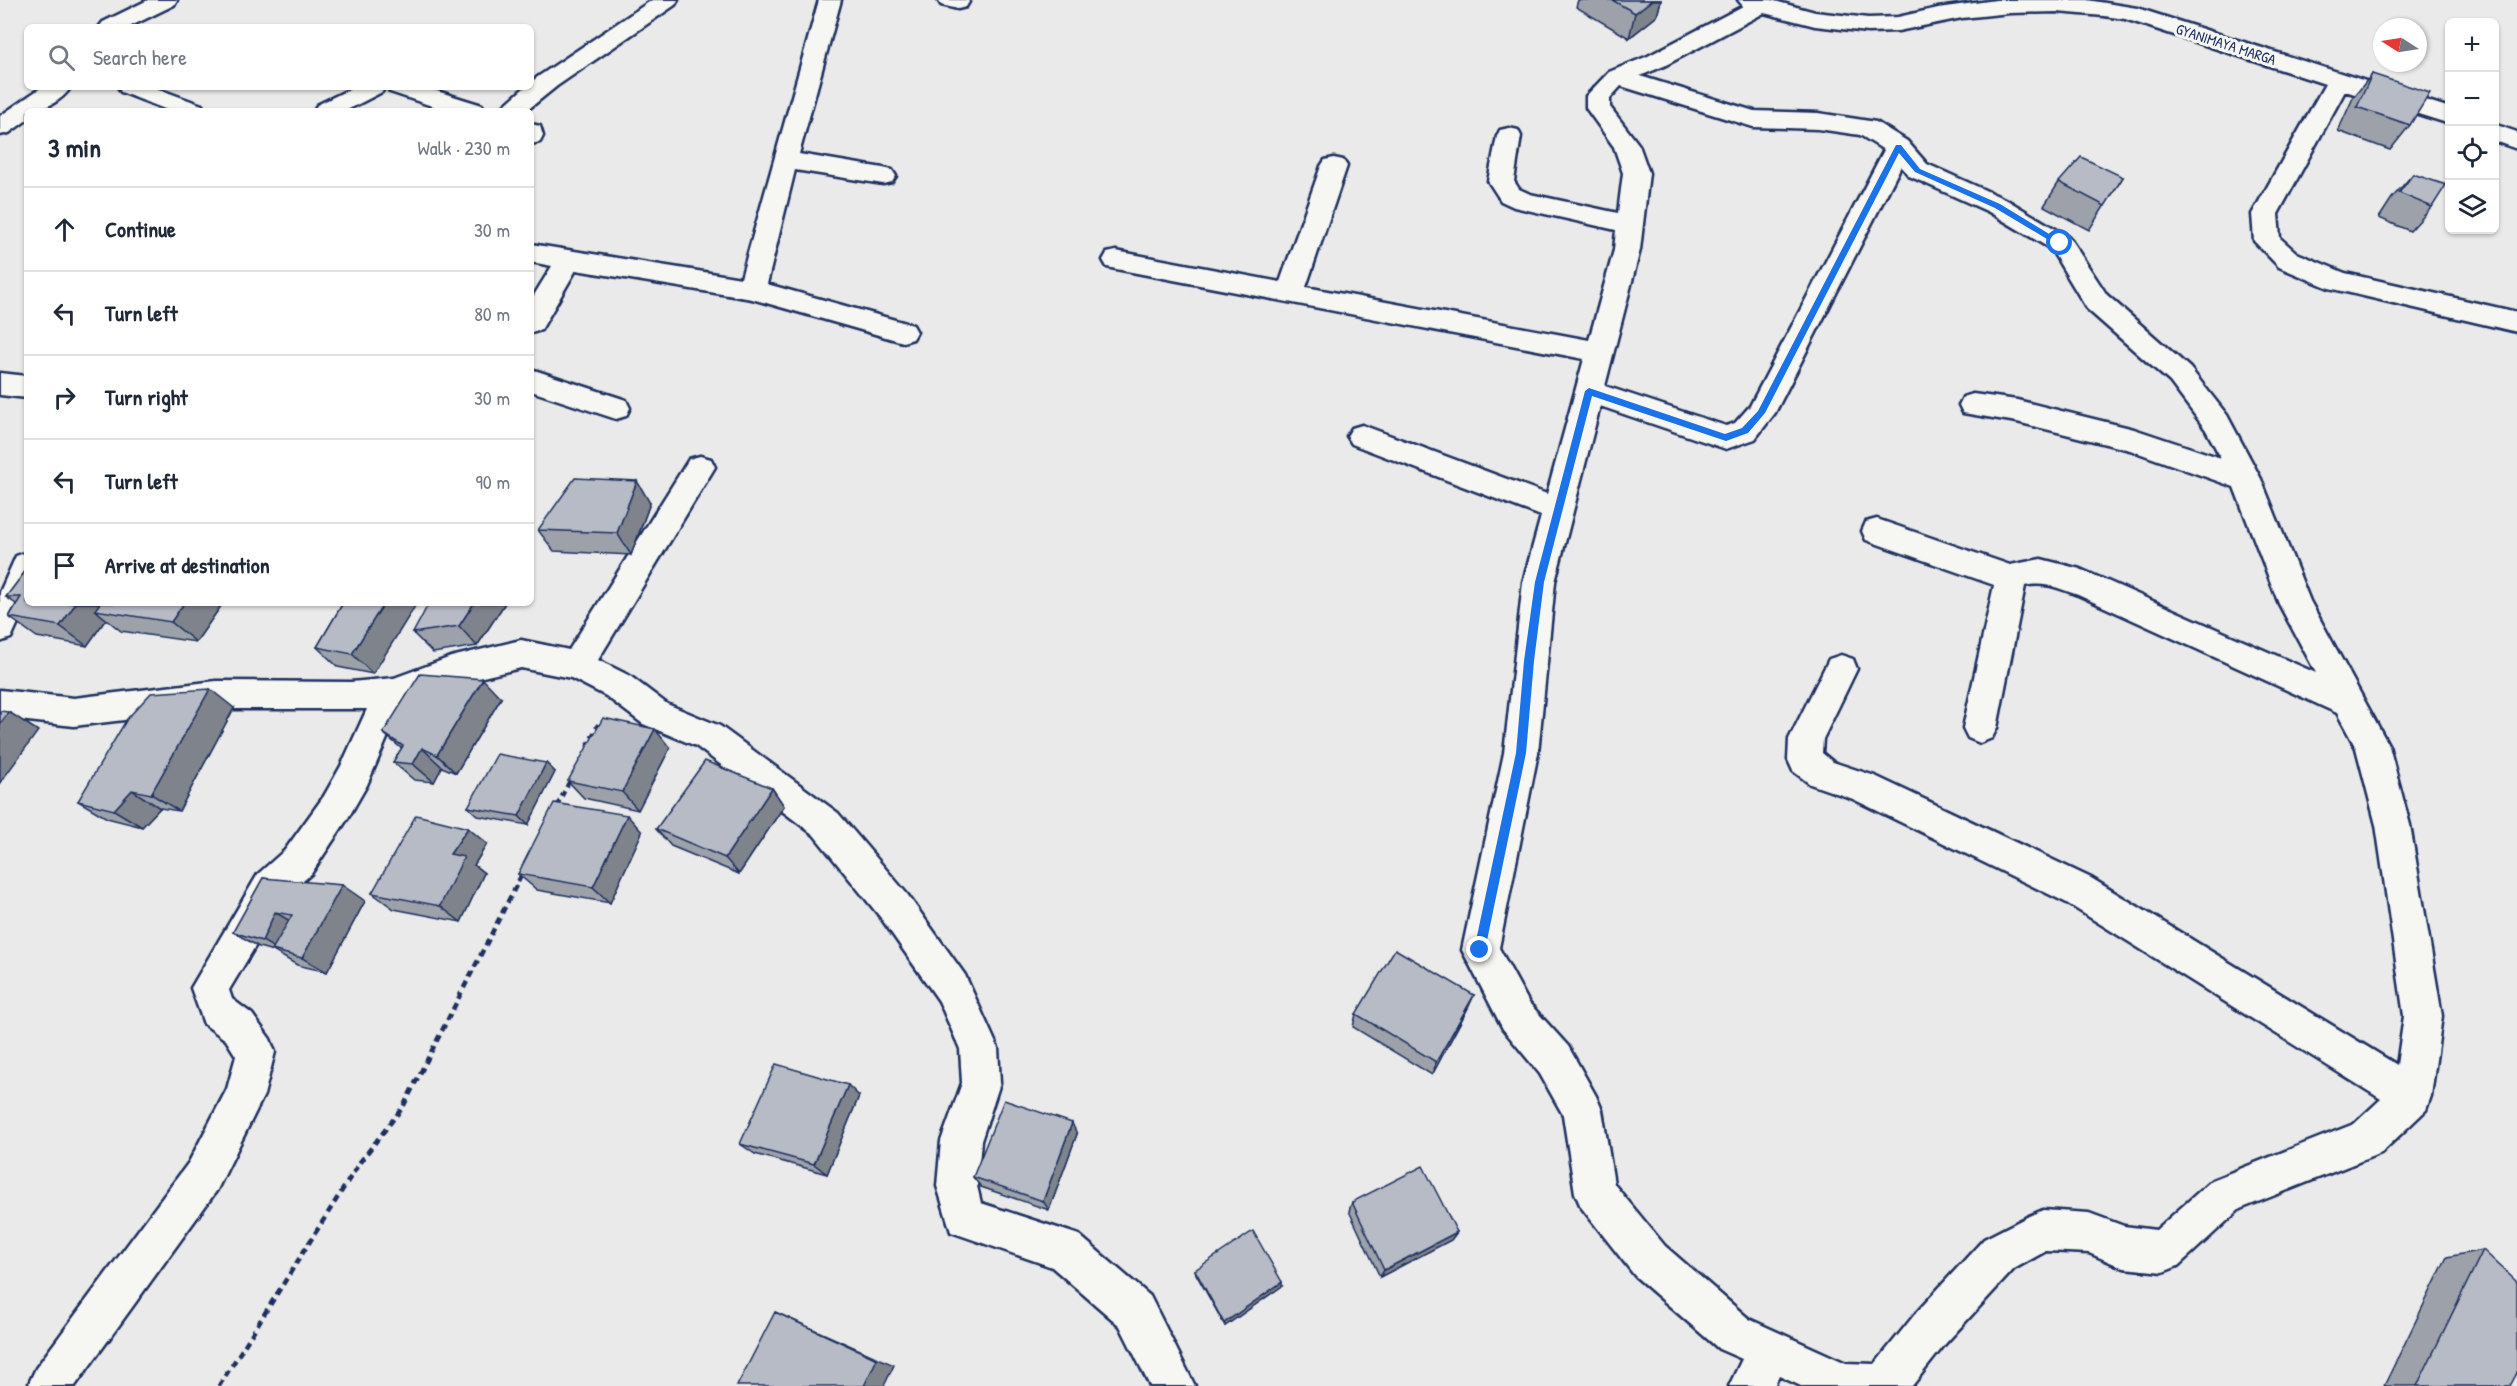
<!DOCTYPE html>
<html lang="en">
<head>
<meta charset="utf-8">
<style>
	:root { --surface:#fff; --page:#f6f6f7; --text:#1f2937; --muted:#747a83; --line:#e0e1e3 }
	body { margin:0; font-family:"Patrick Hand",sans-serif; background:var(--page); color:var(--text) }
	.controls { position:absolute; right:18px; top:18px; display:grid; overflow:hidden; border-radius:9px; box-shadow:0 2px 4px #0004 }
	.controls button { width:54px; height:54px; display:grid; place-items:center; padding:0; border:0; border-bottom:2px solid var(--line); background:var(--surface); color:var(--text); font:30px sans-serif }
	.compass { position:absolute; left:2373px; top:18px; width:54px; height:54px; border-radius:50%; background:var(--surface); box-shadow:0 2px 4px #0004; rotate:282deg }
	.stop { position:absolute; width:18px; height:18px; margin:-14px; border:4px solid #1a73e8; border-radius:50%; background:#fff }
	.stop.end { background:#1a73e8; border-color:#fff; box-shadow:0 2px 6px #0008 }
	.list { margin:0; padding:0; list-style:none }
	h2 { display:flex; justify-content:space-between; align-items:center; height:78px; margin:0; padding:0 24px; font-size:26px }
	h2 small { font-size:20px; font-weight:400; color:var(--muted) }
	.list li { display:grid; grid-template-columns:39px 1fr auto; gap:18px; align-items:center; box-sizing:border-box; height:84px; padding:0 24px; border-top:2px solid var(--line) }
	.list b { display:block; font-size:22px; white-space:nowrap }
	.list em { font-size:20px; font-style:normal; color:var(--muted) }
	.icon { flex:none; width:33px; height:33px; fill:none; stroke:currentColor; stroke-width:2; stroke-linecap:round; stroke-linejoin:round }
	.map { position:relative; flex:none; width:2517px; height:1386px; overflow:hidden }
	.search { position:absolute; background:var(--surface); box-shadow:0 2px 4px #0004; left:24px; top:24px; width:510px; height:66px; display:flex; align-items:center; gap:15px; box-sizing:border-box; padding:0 21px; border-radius:9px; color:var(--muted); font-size:22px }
	.panel { position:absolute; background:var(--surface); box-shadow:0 2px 4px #0004; left:24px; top:108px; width:510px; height:498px; border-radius:9px }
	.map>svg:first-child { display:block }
</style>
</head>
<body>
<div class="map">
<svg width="2517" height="1386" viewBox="0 0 2517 1386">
	<rect width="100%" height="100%" fill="#e9eae9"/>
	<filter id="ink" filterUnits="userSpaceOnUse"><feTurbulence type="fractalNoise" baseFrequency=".0167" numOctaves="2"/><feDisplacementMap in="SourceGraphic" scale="12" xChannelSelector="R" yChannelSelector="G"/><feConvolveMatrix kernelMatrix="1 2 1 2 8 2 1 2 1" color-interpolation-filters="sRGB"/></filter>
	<g filter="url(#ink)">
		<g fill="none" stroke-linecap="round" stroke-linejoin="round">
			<g stroke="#1b2f5e" stroke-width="5">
				<path id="minor" d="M148,0H177L174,5L129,27H99L103,22Z
					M652,0H678L675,5L557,86L526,111H498L525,87H531V82L539,76Z
					M819,0H841L799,154L883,168L892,170L896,176L892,182L883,184L795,170L767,284L913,325L917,332L913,339L903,342L752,299L576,270L541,330L531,333V300L552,266L531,262V244L741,278Z
					M938,0H968L969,2L966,7L958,9L941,5Z
					M1738,0H1771L1815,12L1868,18L1898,17L1938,8L1996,0H2087L2137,8L2450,108V124L2345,91L2278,214L2280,238L2297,253L2345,273L2517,312V332L2329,288L2279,267L2254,241L2252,214L2325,84L2125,19L2104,16L2057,12L2010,13L1962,18L1898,31L1868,32L1815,26L1764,13L1664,66L1640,76L1754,111L1818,113L1876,122L1907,141L1927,164L2007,200L2069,237L2107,295L2190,368L2227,415L2261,479L2310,601L2389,746L2410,825L2442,1016L2431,1096L2426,1110L2381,1153L2240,1209L2178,1266L2163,1272L2124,1268L2089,1253L2046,1251L2014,1269L1946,1343L1912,1386H1801L1779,1376L1774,1386H1729L1742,1359L1719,1349L1635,1276L1581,1207L1575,1193L1563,1115L1540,1074L1503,1029L1462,950L1504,753L1523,582L1541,516L1352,444L1347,436L1352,428L1362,425L1547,494L1584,359L1116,269L1107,267L1103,260L1107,253L1116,251L1280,282L1321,166L1325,160L1334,158L1343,160L1347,166L1306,287L1589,340L1614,250L1616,230L1514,207L1501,201L1488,181L1497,136L1500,130L1509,128L1518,130L1521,136L1514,181L1519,189L1530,194L1618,213L1623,173L1614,147L1586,108V96L1609,72L1648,56L1743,6ZM1621,86L1753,127L1818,129L1860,135L1884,150L1750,406L1735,423L1726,426L1605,386L1640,250L1649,173L1639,145L1610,107V98ZM1901,166L1909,176L1989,212L2051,249L2087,309L2170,382L2206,430L2221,458L2134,429L2017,400L1973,394L1963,397L1959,405L1963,413L2017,422L2130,450L2234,487L2279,604L2316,673L2080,569L2041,559L2010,565L1877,519L1866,522L1862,531L1866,540L1994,585L1963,728L1968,738L1980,743L1992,738L1997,728L2025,586C2044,581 2061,589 2078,595L2337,713L2356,748L2376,825L2404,1016L2397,1065L2091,878L1875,776L1833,762L1822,753L1823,739L1857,669L1853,659L1841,655L1829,659L1789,739L1788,760L1793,771L1810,784L1853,799L2065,902L2381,1099L2354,1124L2212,1180L2156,1230L2124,1226L2089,1213L2043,1210L2029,1216L1984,1239L1916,1313L1875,1364L1846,1363L1749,1319L1665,1246L1614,1184L1602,1110L1596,1096L1568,1046L1529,1003L1499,948L1538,753L1555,582L1600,406L1726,449L1755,439L1775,413Z
					M42,87H71C62,101 43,111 27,111V120L9,133L0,135V116Z
					M118,87H153L202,105L205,111H170L121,92Z
					M354,87H385L382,92L345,111H314L317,105Z
					M387,87H424L482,105L485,111H447L390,92Z
					M531,124L540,126L543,136L540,142L531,144Z
					M2494,124L2517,132V149L2494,141Z
					M531,369L626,400L630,408L626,416L616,419L531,391Z
					M0,373L27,376V398L0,395Z
					M700,456L711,459L715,467L598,660L630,676L667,704L720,726L838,813L907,894L965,975L998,1048L1000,1083L981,1141L977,1186L981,1203L1079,1235L1150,1296L1195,1386H1150L1120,1326L1052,1267L951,1232L937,1186L941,1141L962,1083L960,1049L939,1001L881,918L814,835L696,746L643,724L606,696L571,678L521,668L453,684L407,702L391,729L367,785L348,818L311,874L284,898L229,990L232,999L252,1014L270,1039L275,1052L264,1095L217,1190L75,1386H31L29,1383L36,1368L189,1162L227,1089L236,1056L226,1040L204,1024L191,988L258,874L285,850L324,796L341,766L367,709H216L74,726L0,718V690L74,698L216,681L351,682L394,678L451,657L521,640L569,650L689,459Z
					M27,552V603L11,638L0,642V592L16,556Z"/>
			</g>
			<path stroke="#1b2f5e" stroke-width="4" stroke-dasharray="6 4.5" stroke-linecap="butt" d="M587,747L598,724
				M557,806L571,778"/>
			<path stroke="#1b2f5e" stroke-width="4.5" stroke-dasharray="7 5" stroke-linecap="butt" d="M219,1386L360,1162L403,1107L522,874"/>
			<use href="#minor" fill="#f6f6f2" fill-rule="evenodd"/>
		</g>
		<path fill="#9da1aa" stroke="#1b2f5e" stroke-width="1.5" d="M1578,0H1661L1657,16L1629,38L1576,7Z
			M2372,74L2410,125L2390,150L2338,131L2353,98Z
			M2413,174L2432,207L2410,231L2379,218L2392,198Z
			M2123,177L2089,230L2044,206L2059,182Z
			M650,503L631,555L554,551L538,530Z
			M27,569V603H223L196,642L121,631L106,619L87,646L37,637L9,617L16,604L6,597Z
			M343,603L373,674L338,667L317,647Z
			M505,603L477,646L433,653L413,633Z
			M501,698L456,773L442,767L434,782L414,780L393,762L402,749L383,733Z
			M234,708L179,811L160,808L142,827L107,818L78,801Z
			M670,748L638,810L584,798L568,781Z
			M546,763L555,772L528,825L478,816L468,807Z
			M772,788L784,806L739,874L671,846L656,829Z
			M642,832L610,903L537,890L518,874Z
			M487,844L474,865L484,873L461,922L394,909L372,893Z
			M263,878L365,901L327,972L297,965L273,951L259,947L233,932Z
			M1474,995L1468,1008L1432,1075L1353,1027L1356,1014Z
			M859,1096L827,1174L755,1154L740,1144Z
			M1077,1134L1049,1210L981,1187L973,1177Z
			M1352,1202L1457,1232L1451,1240L1380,1277L1349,1211Z
			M2483,1250L2510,1386H2384L2447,1257Z
			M1195,1270L1282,1286L1225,1326L1196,1274Z"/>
		<path fill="#7f838b" stroke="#1b2f5e" stroke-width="1.5" d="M1652,0H1661L1657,16L1629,38L1635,13Z
			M637,481L650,503L631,555L617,533Z
			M76,603H116L95,610L106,619L87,646L60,626Z
			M184,603H223L196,642L171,622Z
			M384,603H417L373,674L352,654Z
			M474,603H505L477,646L459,626Z
			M483,679L501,698L456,773L437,755Z
			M210,689L234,708L179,811L151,794Z
			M9,712L38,731L0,783V724Z
			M655,729L670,748L638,810L622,792Z
			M422,748L442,767L434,782L413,764Z
			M546,763L555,772L528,825L519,816Z
			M772,788L784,806L739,874L725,858Z
			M132,790L160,808L142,827L114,810Z
			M627,815L642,832L610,903L593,887Z
			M468,828L487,844L474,865L484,873L461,922L440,906L450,854Z
			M342,885L365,901L327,972L302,958Z
			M275,912L300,927L283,953L262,941Z
			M1474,995L1468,1008L1432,1075L1436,1062Z
			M848,1085L859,1096L827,1174L814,1164Z
			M1072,1123L1077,1134L1049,1210L1043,1201Z
			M1457,1232L1451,1240L1380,1277L1384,1270Z
			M1282,1282V1286L1225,1326L1224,1323Z
			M775,1312L894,1365L884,1386H864Z"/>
		<path fill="#b6bbc6" stroke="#1b2f5e" stroke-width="1.5" d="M1612,0H1652L1635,13Z
			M2372,74L2430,93L2410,125L2357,107Z
			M2081,157L2123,177L2105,206L2059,182Z
			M2413,174L2446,185L2432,207L2399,193Z
			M575,478L637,481L617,533L538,530Z
			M27,569V603H76L60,626L9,617L21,597H6Z
			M100,603H184L171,622L95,610Z
			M343,603H384L352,654L317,647Z
			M429,603H474L459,626L413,633Z
			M420,674L483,679L437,755L422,748L413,764L393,762L403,746L383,733Z
			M210,689L151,794L132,790L114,810L78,801L127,719L151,693Z
			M0,711L9,712L0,724Z
			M603,718L655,729L622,792L568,781Z
			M497,754L546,763L519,816L468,807Z
			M705,761L772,788L725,858L656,829Z
			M554,803L627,815L593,887L518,874Z
			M416,815L468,828L450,854L464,857L440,906L372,893Z
			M263,878L342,885L302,958L272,950L292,915L275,912L262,941L233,932Z
			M1395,949L1474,995L1436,1062L1356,1014Z
			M776,1064L848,1085L814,1164L740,1144Z
			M1004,1100L1072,1123L1043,1201L973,1177Z
			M1423,1166L1457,1232L1384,1270L1352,1202Z
			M1253,1231L1282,1282L1224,1323L1195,1270Z
			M2483,1250L2517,1282V1373L2510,1386H2417Z
			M775,1312L877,1359L864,1386H737Z"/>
	</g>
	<path fill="#1a73e8" d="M1896,145H1901L1920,169L2000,204L2064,243L2057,245L1995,208L1915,172L1899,153L1765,413L1748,433L1726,441L1592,396L1544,582L1534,661L1526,753L1485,950L1480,956L1476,954L1474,950L1516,753L1524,661L1535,582L1585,391L1589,388L1725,434L1742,428L1758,411Z"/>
	<g text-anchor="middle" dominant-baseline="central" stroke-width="6" stroke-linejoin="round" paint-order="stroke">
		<g font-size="15" fill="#1b2f5e" stroke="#f6f6f2">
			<text transform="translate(2226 44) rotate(18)">GYANIMAYA MARGA</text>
		</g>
	</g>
</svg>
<div class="controls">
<button>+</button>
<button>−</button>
<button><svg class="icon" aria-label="locate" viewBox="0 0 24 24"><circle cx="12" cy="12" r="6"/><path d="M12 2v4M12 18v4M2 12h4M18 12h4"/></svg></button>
<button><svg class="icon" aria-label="layers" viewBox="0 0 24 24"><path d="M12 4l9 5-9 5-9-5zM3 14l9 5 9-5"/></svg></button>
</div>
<svg class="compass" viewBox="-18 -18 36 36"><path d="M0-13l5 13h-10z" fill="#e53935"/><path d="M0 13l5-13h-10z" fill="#747a83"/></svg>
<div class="stop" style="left:2060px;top:243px"></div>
<div class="stop end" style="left:1480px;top:950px"></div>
<div class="search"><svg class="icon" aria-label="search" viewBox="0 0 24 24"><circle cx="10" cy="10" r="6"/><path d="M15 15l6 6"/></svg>Search here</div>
<section class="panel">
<h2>3 min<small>Walk · 230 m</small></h2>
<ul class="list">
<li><svg class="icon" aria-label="ahead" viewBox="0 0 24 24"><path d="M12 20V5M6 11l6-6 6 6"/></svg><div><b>Continue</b></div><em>30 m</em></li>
<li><svg class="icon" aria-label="left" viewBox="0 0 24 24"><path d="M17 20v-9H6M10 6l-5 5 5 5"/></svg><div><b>Turn left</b></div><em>80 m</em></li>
<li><svg class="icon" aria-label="right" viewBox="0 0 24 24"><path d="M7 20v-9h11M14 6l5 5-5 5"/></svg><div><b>Turn right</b></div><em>30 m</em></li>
<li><svg class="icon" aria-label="left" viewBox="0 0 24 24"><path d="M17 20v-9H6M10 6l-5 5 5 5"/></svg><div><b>Turn left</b></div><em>90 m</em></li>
<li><svg class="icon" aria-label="arrive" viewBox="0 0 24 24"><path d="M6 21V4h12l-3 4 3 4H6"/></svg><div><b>Arrive at destination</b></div></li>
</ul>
</section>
</div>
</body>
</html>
